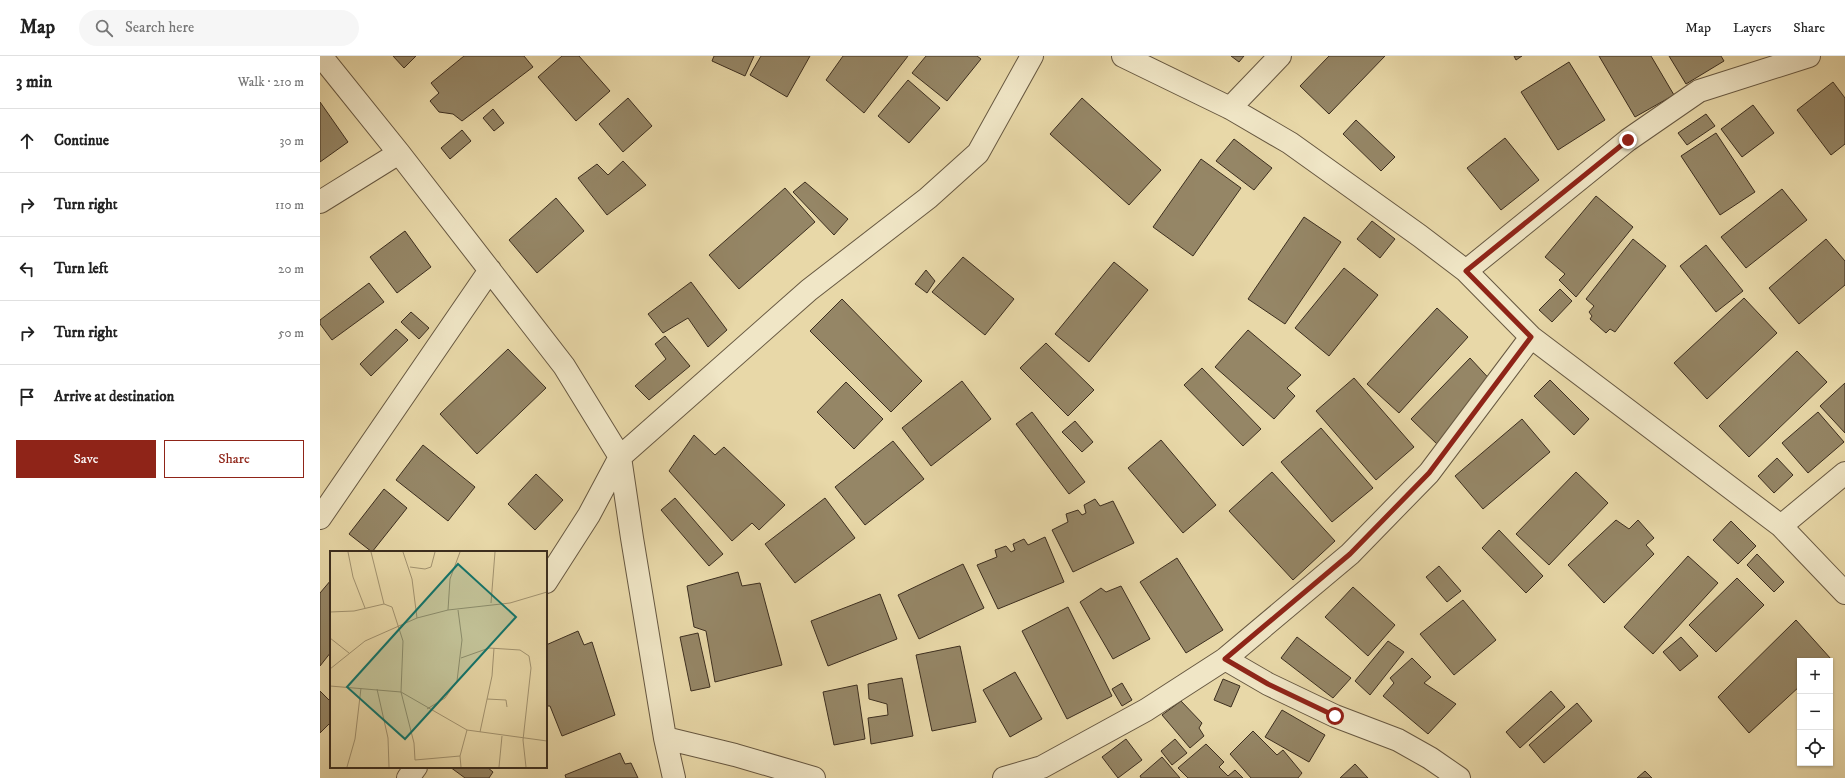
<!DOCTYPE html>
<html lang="en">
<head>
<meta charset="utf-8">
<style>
	:root { --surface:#fff; --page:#f6f6f6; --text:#222; --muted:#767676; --line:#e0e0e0; --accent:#8f2418 }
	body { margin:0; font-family:"IM FELL DW Pica",serif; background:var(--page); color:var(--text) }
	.controls { position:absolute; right:12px; bottom:12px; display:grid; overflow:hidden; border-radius:0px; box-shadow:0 1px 3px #0004 }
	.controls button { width:36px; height:36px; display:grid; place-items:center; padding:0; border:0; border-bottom:1px solid var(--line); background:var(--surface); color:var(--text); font:20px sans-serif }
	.stop { position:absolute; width:12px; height:12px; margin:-9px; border:3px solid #8f2418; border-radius:50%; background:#fff }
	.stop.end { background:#8f2418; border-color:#fff; box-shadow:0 1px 4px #0008 }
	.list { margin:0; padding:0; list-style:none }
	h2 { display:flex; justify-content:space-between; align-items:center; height:52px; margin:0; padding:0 16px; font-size:17px }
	h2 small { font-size:13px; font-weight:400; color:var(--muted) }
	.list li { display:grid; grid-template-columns:26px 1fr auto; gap:12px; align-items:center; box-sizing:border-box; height:64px; padding:0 16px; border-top:1px solid var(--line) }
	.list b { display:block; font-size:15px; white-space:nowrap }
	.list em { font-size:13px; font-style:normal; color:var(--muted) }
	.actions { display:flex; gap:8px; padding:12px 16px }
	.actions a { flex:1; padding:9px 0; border:1px solid var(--accent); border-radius:0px; text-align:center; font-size:14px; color:var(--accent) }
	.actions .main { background:var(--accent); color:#fff }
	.icon { flex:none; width:22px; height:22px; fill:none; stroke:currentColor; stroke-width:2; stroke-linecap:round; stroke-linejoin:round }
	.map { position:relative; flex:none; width:1525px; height:722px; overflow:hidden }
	header { display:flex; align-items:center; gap:24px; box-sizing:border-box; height:56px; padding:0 20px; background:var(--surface); border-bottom:1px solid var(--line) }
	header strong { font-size:19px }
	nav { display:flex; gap:22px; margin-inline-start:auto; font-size:14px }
	.search { width:280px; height:36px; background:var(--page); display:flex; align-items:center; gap:10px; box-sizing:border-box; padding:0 14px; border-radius:22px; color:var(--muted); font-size:15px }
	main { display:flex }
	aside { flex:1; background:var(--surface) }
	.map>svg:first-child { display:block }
</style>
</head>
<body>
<header>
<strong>Map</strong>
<div class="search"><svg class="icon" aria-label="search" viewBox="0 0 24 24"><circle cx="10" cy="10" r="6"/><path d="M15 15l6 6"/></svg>Search here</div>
<nav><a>Map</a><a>Layers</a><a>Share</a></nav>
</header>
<main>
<aside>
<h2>3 min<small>Walk · 210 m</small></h2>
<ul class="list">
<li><svg class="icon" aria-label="ahead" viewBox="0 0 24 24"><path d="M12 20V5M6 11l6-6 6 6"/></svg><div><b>Continue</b></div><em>30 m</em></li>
<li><svg class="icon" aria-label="right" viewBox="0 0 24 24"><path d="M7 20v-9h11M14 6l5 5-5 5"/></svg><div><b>Turn right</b></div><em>110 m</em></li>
<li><svg class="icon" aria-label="left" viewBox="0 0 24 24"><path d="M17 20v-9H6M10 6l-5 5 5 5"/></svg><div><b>Turn left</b></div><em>20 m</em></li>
<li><svg class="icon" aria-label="right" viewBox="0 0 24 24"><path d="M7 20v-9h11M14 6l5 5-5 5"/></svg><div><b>Turn right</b></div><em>50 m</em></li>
<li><svg class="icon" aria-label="arrive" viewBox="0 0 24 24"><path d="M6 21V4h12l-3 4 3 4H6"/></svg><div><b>Arrive at destination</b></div></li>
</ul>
<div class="actions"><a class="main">Save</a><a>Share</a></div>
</aside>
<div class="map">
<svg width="1525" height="722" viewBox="0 0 1525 722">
	<rect width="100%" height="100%" fill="#e8d8a8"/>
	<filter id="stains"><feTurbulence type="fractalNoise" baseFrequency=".005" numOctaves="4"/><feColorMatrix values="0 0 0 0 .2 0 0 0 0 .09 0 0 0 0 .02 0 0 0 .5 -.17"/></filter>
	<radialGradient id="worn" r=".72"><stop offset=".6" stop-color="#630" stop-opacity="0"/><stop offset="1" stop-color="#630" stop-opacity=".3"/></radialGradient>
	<path fill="#958666" stroke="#3c2e1f" d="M73,0H96L84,12Z
		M144,0H204L213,11L142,65L133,58L119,56L110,45L119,37L111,27Z
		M242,0H259L290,35L256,65L218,21Z
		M394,0H434L425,20L392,5Z
		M441,0H490L467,41L430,19Z
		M523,0H588L544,57L506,24Z
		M606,0H657L661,3L627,45L592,17Z
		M911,0H924L919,6Z
		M1009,0H1065L1009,58L980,30Z
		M1194,0H1202L1196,4Z
		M1279,0H1331L1354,39L1315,61Z
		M1349,0H1401L1404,5L1366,28Z
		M1249,6L1285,64L1238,94L1201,36Z
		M588,24L620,52L589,87L558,60Z
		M1513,26L1525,42V88L1511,99L1477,54Z
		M308,42L332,70L303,96L279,68Z
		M762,42L841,114L809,149L730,78Z
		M0,46L28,86L0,106Z
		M1433,49L1454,77L1422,101L1401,73Z
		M173,53L184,67L174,75L163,62Z
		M1386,58L1395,70L1367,89L1358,77Z
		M1036,64L1075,101L1061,115L1023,78Z
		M142,74L151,85L130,103L121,92Z
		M1396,77L1435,136L1400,159L1361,100Z
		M1185,82L1219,124L1181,154L1147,112Z
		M914,83L952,112L934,134L896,105Z
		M881,103L921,132L873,200L833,171Z
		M303,105L326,129L287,159L258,122L277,108L288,119Z
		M485,126L528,163L514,179L473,136Z
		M465,132L495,166L419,233L389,199Z
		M1462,133L1487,164L1426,212L1401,181Z
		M1276,140L1313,171L1256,241L1239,224L1245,218L1225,201Z
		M236,142L264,175L217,217L189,184Z
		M984,161L1021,186L965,268L928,243Z
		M1052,165L1075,183L1060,202L1037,183Z
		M85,175L111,211L77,237L50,201Z
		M1313,183L1346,210L1295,276L1290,273L1286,277L1270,263L1272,260L1269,256L1274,250L1266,243Z
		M1506,183L1525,205V229L1479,268L1449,232Z
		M1386,189L1423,235L1396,256L1360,210Z
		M643,201L694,243L665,279L612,236Z
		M794,206L828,234L769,306L735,278Z
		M1024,212L1058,239L1009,300L975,272Z
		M606,214L615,225L607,237L595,228Z
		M371,226L407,274L388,291L368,262L343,277L328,258Z
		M49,227L64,246L12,284L0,268V264Z
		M1240,233L1252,245L1232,266L1219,254Z
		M1424,242L1457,277L1387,343L1354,307Z
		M522,243L602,325L571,356L490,275Z
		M1117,252L1148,281L1079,357L1047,328Z
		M91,256L109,272L99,283L81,266Z
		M76,273L88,284L51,320L40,308Z
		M928,274L981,319L967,332L975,340L954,363L895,311Z
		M345,280L370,310L329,344L315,330L346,303L335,288Z
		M726,287L774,334L748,360L700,312Z
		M188,293L226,332L157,398L120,358Z
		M1477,295L1507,326L1429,401L1399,370Z
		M1150,302L1175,329L1118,389L1091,363Z
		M882,312L941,373L923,390L864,329Z
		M1034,322L1094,391L1056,424L996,355Z
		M1230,324L1269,363L1254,379L1214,340Z
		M642,325L671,363L611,410L582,372Z
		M526,326L563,363L534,393L497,356Z
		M1525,327V377L1500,350Z
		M712,356L765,426L749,438L696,368Z
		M1498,356L1524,386L1488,417L1462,387Z
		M1202,363L1230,396L1163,453L1135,420Z
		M755,365L773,386L762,396L742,376Z
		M1001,372L1053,432L1012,466L961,406Z
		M374,379L395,399L404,391L465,449L439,474L432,467L412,485L349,415Z
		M841,384L896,449L863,477L808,412Z
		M573,385L604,423L545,469L515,431Z
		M103,389L155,431L128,465L76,424Z
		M1457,402L1473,419L1454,437L1438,420Z
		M952,416L1015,485L973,524L909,455Z
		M1256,416L1288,447L1229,509L1196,478Z
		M216,418L243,444L215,474L188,448Z
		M64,433L87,452L52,496L29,478Z
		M355,442L403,498L389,510L341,454Z
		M505,442L535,482L475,527L445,488Z
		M775,443L780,450L793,445L814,487L753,516L732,474L748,466L746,458L758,454L762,459L766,457L764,449Z
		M1296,464L1309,473L1318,464L1334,482L1326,489L1334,498L1284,547L1248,509Z
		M1411,465L1436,490L1418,508L1393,484Z
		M1179,474L1223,520L1206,537L1162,492Z
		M725,481L744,526L678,553L657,509L677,501L675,494L686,490L691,496L695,494L693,488L704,483L708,489Z
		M1437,498L1464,526L1454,536L1427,509Z
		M1368,500L1398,527L1333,598L1304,571Z
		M857,502L903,574L866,597L820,526Z
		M643,508L664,552L599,583L578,539Z
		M1119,510L1141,535L1127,546L1106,521Z
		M418,516L422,530L440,527L462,609L395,626L386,575L374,571L367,530Z
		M1417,522L1444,549L1396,596L1369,569Z
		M11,524V596L0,610V537Z
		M801,530L830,583L793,603L760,546L781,532L786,536Z
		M1033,531L1075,569L1048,600L1005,561Z
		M560,538L577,583L508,610L491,565Z
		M1143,544L1176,584L1134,619L1100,578Z
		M748,551L792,640L747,663L702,575Z
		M1476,564L1511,603L1508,605H1480V630L1429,677L1398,641Z
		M258,575L264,589L272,586L295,659L242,680L230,650H226V589Z
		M378,577L390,631L371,635L360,581Z
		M977,581L1031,622L1013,642L961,602Z
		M1361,581L1378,600L1360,615L1343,596Z
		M1068,585L1084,596L1050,639L1035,625Z
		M640,590L656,666L612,675L596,599Z
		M1092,602L1111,621L1104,627L1136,648L1108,678L1063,640L1074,627L1070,622Z
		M695,616L722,663L690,681L663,634Z
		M582,622L593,680L551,688L548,662L568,659L567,648L549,643L548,628Z
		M903,623L920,630L911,651L894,644Z
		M802,627L812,644L802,650L792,633Z
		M537,629L545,683L514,689L503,636Z
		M0,635L11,646V666L0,677Z
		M1231,635L1245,651L1200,692L1186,676Z
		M861,645L882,667L879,672L884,680L870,692L842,659Z
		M1257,647L1272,665L1224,707L1209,689Z
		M962,654L1005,679L989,706L945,681Z
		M933,675L957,699L963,694L982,717L978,722H931L910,698Z
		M806,683L822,704L798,722L782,701Z
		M855,683L867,697L852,709L841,695Z
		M886,688L904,706L899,711L908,720L915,714L923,722H868L858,712Z
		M300,697L305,708L311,707L318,722H246L245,719Z
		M842,701L860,722H821L820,720Z
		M1035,708L1048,722H1020Z
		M130,711H167L173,716L169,722H145Z
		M1325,715L1332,722H1317Z"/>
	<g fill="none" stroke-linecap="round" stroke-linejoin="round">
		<g stroke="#675841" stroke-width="24">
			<path id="minor" d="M1,0L79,97L244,310L300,401L312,482L345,682L354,722
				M803,0L910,52L970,87L1100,180L1146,215L1211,281L1461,470L1525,537
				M910,52L960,0
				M0,146L79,97
				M1146,215L1308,84L1379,35L1489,0
				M0,462L170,214
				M1461,470L1525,417
				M226,526L269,459L300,401L489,234L608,142L658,97L712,0
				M905,603L948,628L1015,660L1078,684L1110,702L1139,722
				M345,682L415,699L494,722
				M88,722L96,711
				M684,722L722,711L826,654L905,603L1030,498L1109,417L1211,281"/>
		</g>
		<use href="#minor" stroke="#f0e6c6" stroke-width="22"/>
	</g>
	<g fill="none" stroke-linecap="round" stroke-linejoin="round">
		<path stroke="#8f2418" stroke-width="5" d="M1015,660L948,628L905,603L1030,498L1109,417L1211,281L1146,215L1308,84"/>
	</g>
	<g transform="translate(10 495)">
		<rect width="217" height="217" fill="#e8d8a8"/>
		<path fill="none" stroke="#a39471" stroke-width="1" d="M18,1L23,26L35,57M41,1L54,53M73,1L82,28L87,67M80,16L95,18L101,16L105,1M161,52L165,1M118,59L120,28L130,1M0,61L24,60L54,53L62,56L73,90L71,141L84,192L85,209L130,205M0,87L19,102M131,107L159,97L190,99L199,105L201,117L193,189L196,216M0,118L35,90L87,67L118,59L180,52L217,41M0,135L71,141L137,179L130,205L131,216M47,138L58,187L59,216M157,148L176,149L177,156M97,158L115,147L127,130L132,89L128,59M137,179L217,190M150,181L162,125L164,97M17,216L25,188L31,137M169,216L172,185"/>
		<path fill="#0f766e" fill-opacity="0.15" stroke="#0f766e" stroke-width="2" d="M128,13L186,66L75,188L17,136Z"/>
		<rect width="217" height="217" fill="none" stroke="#3c2e1f" stroke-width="2"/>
	</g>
	<rect width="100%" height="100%" filter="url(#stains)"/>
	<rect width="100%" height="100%" fill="url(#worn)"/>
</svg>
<div class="controls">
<button>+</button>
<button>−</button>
<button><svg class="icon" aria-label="locate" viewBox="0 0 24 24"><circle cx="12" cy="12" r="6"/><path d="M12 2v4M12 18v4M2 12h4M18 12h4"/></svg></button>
</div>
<div class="stop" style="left:1015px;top:660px"></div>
<div class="stop end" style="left:1308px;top:84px"></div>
</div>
</main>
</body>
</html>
